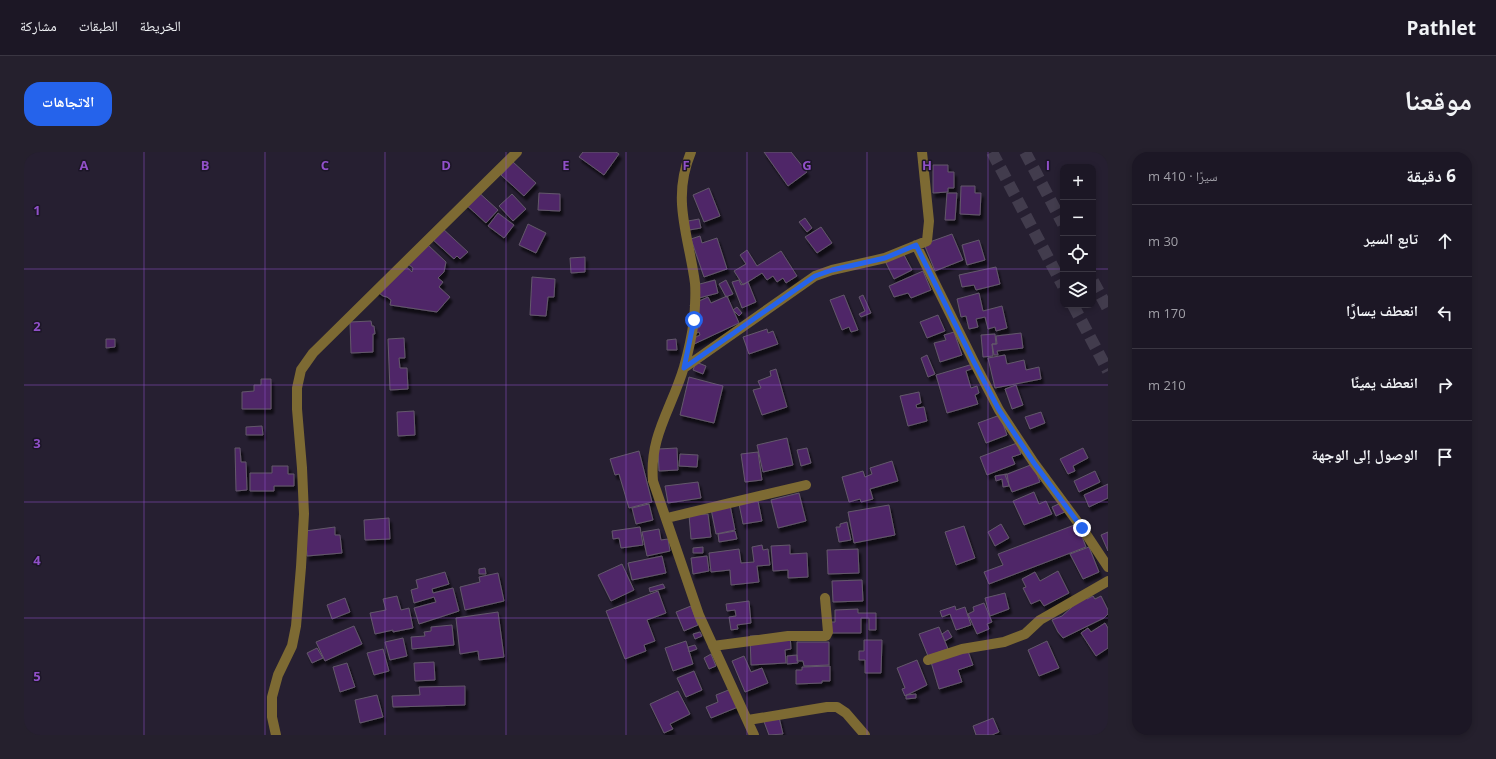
<!DOCTYPE html>
<html lang="ar">
<head>
<meta charset="utf-8">
<style>
	:root { --surface:#1c1725; --page:#25202d; --text:#f1f3f6; --muted:#a09fa7; --line:#3a3642; --accent:#2563eb }
	body { margin:0; font-family:"Open Sans","Noto Naskh Arabic",sans-serif; background:var(--page); color:var(--text); direction:rtl }
	.controls { position:absolute; right:12px; top:12px; display:grid; overflow:hidden; border-radius:8px; box-shadow:0 2px 6px #0003 }
	.controls button { width:36px; height:36px; display:grid; place-items:center; padding:0; border:0; border-bottom:1px solid var(--line); background:var(--surface); color:var(--text); font:20px sans-serif }
	.stop { position:absolute; width:12px; height:12px; margin:-9px; border:3px solid #2563eb; border-radius:50%; background:#fff }
	.stop.end { background:#2563eb; border-color:#fff; box-shadow:0 1px 4px #0008 }
	.list { margin:0; padding:0; list-style:none }
	h2 { display:flex; justify-content:space-between; align-items:center; height:52px; margin:0; padding:0 16px; font-size:17px }
	h2 small { font-size:13px; font-weight:400; color:var(--muted) }
	.list li { display:grid; grid-template-columns:26px 1fr auto; gap:12px; align-items:center; box-sizing:border-box; height:72px; padding:0 16px; border-top:1px solid var(--line) }
	.list b { display:block; font-size:15px; white-space:nowrap }
	.list em { font-size:13px; font-style:normal; color:var(--muted) }
	.icon { flex:none; width:22px; height:22px; fill:none; stroke:currentColor; stroke-width:2; stroke-linecap:round; stroke-linejoin:round }
	.map { position:relative; flex:none; width:1084px; height:583px; overflow:hidden; direction:ltr; border-radius:16px }
	header { display:flex; align-items:center; gap:24px; box-sizing:border-box; height:56px; padding:0 20px; background:var(--surface); border-bottom:1px solid var(--line) }
	header strong { font-size:19px }
	nav { display:flex; gap:22px; margin-inline-start:auto; font-size:14px }
	.intro { display:flex; align-items:center; justify-content:space-between; box-sizing:border-box; height:96px; padding:0 24px }
	h1 { margin:0; font-size:28px }
	.button { padding:10px 18px; border-radius:16px; background:var(--accent); color:#fff; font-size:14px; font-weight:700 }
	main { display:flex; gap:24px; padding:0 24px }
	aside { flex:1; background:var(--surface); border-radius:16px; box-shadow:0 2px 6px #0003 }
	.map>svg:first-child { display:block }
</style>
</head>
<body>
<header>
<strong>Pathlet</strong>
<nav><a>الخريطة</a><a>الطبقات</a><a>مشاركة</a></nav>
</header>
<div class="intro"><h1>موقعنا</h1><a class="button">الاتجاهات</a></div>
<main>
<aside>
<h2>6 دقيقة<small>سيرًا · 410 m</small></h2>
<ul class="list">
<li><svg class="icon" aria-label="ahead" viewBox="0 0 24 24"><path d="M12 20V5M6 11l6-6 6 6"/></svg><div><b>تابع السير</b></div><em>30 m</em></li>
<li><svg class="icon" aria-label="left" viewBox="0 0 24 24"><path d="M17 20v-9H6M10 6l-5 5 5 5"/></svg><div><b>انعطف يسارًا</b></div><em>170 m</em></li>
<li><svg class="icon" aria-label="right" viewBox="0 0 24 24"><path d="M7 20v-9h11M14 6l5 5-5 5"/></svg><div><b>انعطف يمينًا</b></div><em>210 m</em></li>
<li><svg class="icon" aria-label="arrive" viewBox="0 0 24 24"><path d="M6 21V4h12l-3 4 3 4H6"/></svg><div><b>الوصول إلى الوجهة</b></div></li>
</ul>
</aside>
<div class="map">
<svg width="1084" height="583" viewBox="0 0 1084 583">
	<defs>
		<filter id="shadow"><feDropShadow dx="2.5" dy="4.5" stdDeviation="1" flood-color="#0009"/></filter>
	</defs>
	<rect width="100%" height="100%" fill="#261f31"/>
	<path fill="#502767" stroke="#63586b" filter="url(#shadow)" d="M559,0H592L595,2L580,23L555,5Z
		M740,0H767L783,20L764,34Z
		M489,10L512,31L500,44L477,23Z
		M909,13H924V20H930V36H924V40L909,41Z
		M937,34H951V41H957L956,63L936,62Z
		M685,36L696,64L680,70L669,43Z
		M451,37L474,58L462,71L439,50Z
		M515,41L536,42V59L514,58Z
		M923,41H933L931,68H921Z
		M488,42L502,57L489,69L475,54Z
		M474,61L490,73L480,86L464,74Z
		M781,66L788,76L783,80L775,70Z
		M675,67L677,76L665,78L664,69Z
		M504,72L522,81L512,101L495,93Z
		M417,75L444,100L436,107L433,104L430,107L407,86Z
		M797,75L808,91L793,101L781,85Z
		M928,82L939,108L911,119L900,92Z
		M676,84L678,91L693,86L703,117L680,125L667,87Z
		M955,88L961,108L943,113L938,93Z
		M403,92L422,110L420,120L414,126L419,130L415,135L426,145L413,160L366,153L367,148L363,145L359,144L351,138L377,110L388,120L389,116L384,112Z
		M723,98L733,114L757,99L773,124L762,131L759,126L753,130L749,124L743,128L738,121L719,133L710,119L722,112L716,103Z
		M879,101L888,118L870,127L861,109Z
		M561,105V120L547,121L546,106Z
		M972,115L976,132L952,138L950,133L938,135L935,123Z
		M899,119L907,138L887,146L884,141L870,145L865,134Z
		M508,125L531,127L530,145H524L522,164L506,163Z
		M691,128L694,141L675,146L672,133Z
		M702,128L709,142L702,145L695,132Z
		M715,128L717,133L724,130L732,150L718,156L708,130Z
		M955,141L959,159L978,154L983,176L972,179L971,175L964,177L961,165L952,167L954,175L945,177L942,164L937,165L933,147Z
		M820,143L834,178L827,180L825,175L818,178L806,148Z
		M839,143L847,161L837,165L835,162L841,159L835,145Z
		M703,144L715,171L668,193L666,188L676,183L675,180L670,182L668,179L676,175L666,153L684,145L687,151Z
		M713,155L718,161L715,164L709,158Z
		M914,163L921,179L903,186L896,170Z
		M347,169L348,174H350L351,182H349V200L327,201L326,170Z
		M743,177L744,181L749,179L754,192L725,202L719,185Z
		M930,180L938,203L916,210L910,191L922,188L920,183Z
		M997,181L999,196L973,199L974,203H970L968,192H973L972,184Z
		M971,182L972,192H968L969,204L959,205L957,183Z
		M380,186L381,206H375L376,216H383L384,237L366,238L364,187Z
		M82,187H91V195L82,196Z
		M652,187L653,198H643V188Z
		M903,203L911,222L904,225L897,206Z
		M981,203L983,212L1000,208L1002,218L1015,215L1017,227L971,236L964,206Z
		M672,210L682,214L679,222L669,218Z
		M949,212L950,216L942,219L947,236L953,234L955,241L951,243L954,252L923,261L912,223Z
		M752,217L763,255L738,263L729,238L737,236L734,229L747,224L746,219Z
		M665,225L699,234L690,271L656,263Z
		M237,227H247V257H218V240L230,239V233H237Z
		M992,233L999,253L988,257L981,237Z
		M895,240L897,251L892,253L893,256L900,255L903,269L884,274L876,244Z
		M390,259L391,283L374,284L373,260Z
		M1017,260L1021,271L1006,277L1001,265Z
		M976,263L983,283L962,291L954,271Z
		M238,274L239,283H222V275Z
		M763,286L769,313L739,320L733,293Z
		M993,291L997,302L988,305L991,312L963,323L956,305Z
		M211,296H216L217,310H222L223,338L212,339Z
		M653,296L654,318L635,319L634,297Z
		M783,296L787,311L777,314L773,298Z
		M1059,296L1064,306L1049,314L1051,319L1044,322L1036,307Z
		M615,299L628,350L605,356L595,322L591,323L586,307Z
		M734,300L738,328L721,330L717,302Z
		M656,302L674,303L673,315L655,314Z
		M868,309L874,329L846,337L849,347L837,350L836,347L825,350L818,325L839,319L841,325L848,322L846,316Z
		M1009,312L1016,330L988,340L981,323Z
		M248,314H264V322H270V334H250V339H226V321H248Z
		M1071,319L1076,330L1055,340L1050,329Z
		M983,322L985,334L979,335L978,327L972,329L971,324Z
		M674,330L677,346L644,351L641,334Z
		M1084,332V346L1065,355L1060,343Z
		M1010,340L1015,352L1022,349L1028,362L1000,373L989,349Z
		M775,341L782,369L754,376L747,348Z
		M705,348L711,378L692,382L686,352Z
		M734,349L738,369L719,372L715,352Z
		M1041,349L1045,358L1032,364L1028,355Z
		M625,352L629,368L612,372L608,356Z
		M865,353L871,383L830,391L824,360Z
		M684,362L687,385L667,387L665,363Z
		M365,366L366,387L341,388L340,368Z
		M823,370L827,388L815,390L812,375H816V372Z
		M977,372L985,386L971,394L964,380Z
		M1053,372L1062,395L965,432L960,420L979,413L974,402Z
		M940,374L951,406L932,413L921,380Z
		M311,375V383H316L318,401L283,404L281,379Z
		M616,375L619,393L597,396L595,386L589,387L588,379Z
		M635,377L637,388L644,387L646,399L623,404L618,380Z
		M711,379L713,387L695,390L694,382Z
		M1084,380V399L1077,383Z
		M738,393L739,398L744,397L746,413L733,414L735,430L707,433L706,418L687,420L685,401L715,397L717,411L730,410L728,395Z
		M766,393V402L783,401L784,425L764,426V418L749,419L747,394Z
		M679,395V401H669V396Z
		M1065,395L1075,420L1059,427L1046,402Z
		M834,397L835,421L804,422L803,398Z
		M638,404L642,421L608,428L604,411Z
		M683,404L685,419L669,422L667,406Z
		M598,412L610,438L587,449L574,423Z
		M461,416L462,422H455V417Z
		M1034,419L1045,441L1020,454L1016,448L1007,452L999,436L1002,435L998,427L1011,420L1016,429Z
		M421,420L425,432L408,437L409,441L429,436L435,459L395,472L390,456L412,450L410,445L390,451L387,438L394,436L392,428Z
		M474,421L480,449L441,458L436,435L456,430L455,425Z
		M838,428L839,449L809,450L808,429Z
		M639,432L641,436L626,440L625,436Z
		M634,439L642,461L623,468L631,489L620,493L622,499L601,507L582,459Z
		M981,441L985,457L966,464L961,446Z
		M373,444L377,458L385,456L389,476L369,480V478L351,482L346,461L362,458L359,447Z
		M1069,444L1071,447L1077,444L1084,458V462L1080,466L1039,486L1034,480L1028,468L1038,464L1058,446L1061,445L1063,447Z
		M321,446L326,460L308,467L303,453Z
		M725,449L727,471L713,473L714,477L707,478L705,465L712,464L711,458L703,459L702,452Z
		M960,451L968,470L963,472L965,477L953,482L944,462L950,459L949,455Z
		M667,454L674,473L660,479L652,460Z
		M931,454L932,458L941,455L947,473L932,478L926,462L918,465L916,459Z
		M834,457V461H852V478H845V466H837V481H806V470H811V458Z
		M474,460L480,505L455,508L454,499L436,502L432,466Z
		M1081,471L1084,476V496L1072,504L1057,481L1064,476L1067,480Z
		M428,473L430,493L388,497L387,485L401,484L400,480L407,479V475Z
		M330,474L338,492L301,509L292,490Z
		M915,475L924,497L904,504L895,482Z
		M924,478L928,485L921,489L918,482Z
		M676,480L678,484L671,487L669,482Z
		M766,482L767,497L761,498L762,511L727,513L726,484Z
		M379,486L383,504L366,508L361,490Z
		M840,488H858L857,521H841V508H835V499H840Z
		M662,489L669,512L649,519L641,496Z
		M1023,489L1035,516L1015,524L1004,498Z
		M773,490H805V513L780,514L779,509H773Z
		M671,493L673,497L665,500L664,495Z
		M293,496L299,506L288,511L283,501Z
		M359,497L365,519L350,523L343,501Z
		M944,499L949,513L934,518L938,530L915,537L907,510Z
		M687,502L692,514L685,517L680,506Z
		M773,503L774,511L763,512V504Z
		M720,504L727,520L738,516L744,531L721,540L708,509Z
		M893,508L903,533L881,544L878,537L881,536L873,516Z
		M410,510L411,528L391,529L390,511Z
		M323,511L331,535L316,540L309,515Z
		M806,514V529H798V531L772,532V518H778V515Z
		M670,519L678,538L662,545L653,526Z
		M441,534V553L369,555L368,544L396,543L395,535Z
		M707,537L714,555L687,566L682,555L694,550L692,543Z
		M654,539L666,562L646,572L649,577L640,581L626,552Z
		M892,542V546L882,547V543Z
		M353,543L359,565L336,571L331,548Z
		M755,565L759,582L745,583L739,567Z
		M969,566L975,580L968,583H952L949,574Z"/>
	<g fill="none" stroke-linecap="round" stroke-linejoin="round">
		<path stroke="#423c4d" stroke-width="12" stroke-dasharray="12 6" stroke-linecap="butt" d="M968,0L1039,134
			M1001,0L1039,72
			M1069,129L1084,157
			M1049,153L1084,219"/>
		<path stroke="#7d6a33" stroke-width="10" d="M667,0C647,47 665,85 671,131C672,143 671,156 670,168C668,183 664,201 660,215C648,256 625,284 629,329L675,463L730,583
			M892,93L950,210L975,258L1010,311L1058,376L1084,415
			M660,216L791,124L808,118L861,106L903,89L905,69L898,0
			M643,366L782,333
			M689,494L764,484H802L804,480L801,446
			M904,508L938,497L980,490L1001,482L1016,468L1084,429
			M724,568L803,555H813L822,561L841,583
			M252,583L248,565V545L254,523L268,494L272,474L277,415L280,362L278,316L273,257V236L277,218L289,201L493,0"/>
	</g>
	<g fill="none" stroke-linecap="round" stroke-linejoin="round">
		<path stroke="#2563eb" stroke-width="5" d="M670,168L660,216L791,124L808,118L861,106L892,93L950,210L975,258L1010,311L1058,376"/>
	</g>
	<path fill="none" stroke="#9050c8" stroke-width="1" stroke-opacity="0.55" d="M120,0V583M241,0V583M361,0V583M482,0V583M602,0V583M723,0V583M843,0V583M964,0V583M0,117H1039M1069,117H1084M0,233H1084M0,350H1084M0,466H1084"/>
	<g font-size="13" text-anchor="middle" font-weight="bold" fill="#9050c8" stroke="#1c1627" stroke-width="3" stroke-linejoin="round" paint-order="stroke">
		<text x="60" y="18">A</text>
		<text x="181" y="18">B</text>
		<text x="301" y="18">C</text>
		<text x="422" y="18">D</text>
		<text x="542" y="18">E</text>
		<text x="662" y="18">F</text>
		<text x="783" y="18">G</text>
		<text x="903" y="18">H</text>
		<text x="1024" y="18">I</text>
		<text x="13" y="63">1</text>
		<text x="13" y="179">2</text>
		<text x="13" y="296">3</text>
		<text x="13" y="413">4</text>
		<text x="13" y="529">5</text>
	</g>
</svg>
<div class="controls">
<button>+</button>
<button>−</button>
<button><svg class="icon" aria-label="locate" viewBox="0 0 24 24"><circle cx="12" cy="12" r="6"/><path d="M12 2v4M12 18v4M2 12h4M18 12h4"/></svg></button>
<button><svg class="icon" aria-label="layers" viewBox="0 0 24 24"><path d="M12 4l9 5-9 5-9-5zM3 14l9 5 9-5"/></svg></button>
</div>
<div class="stop" style="left:670px;top:168px"></div>
<div class="stop end" style="left:1058px;top:376px"></div>
</div>
</main>
</body>
</html>
